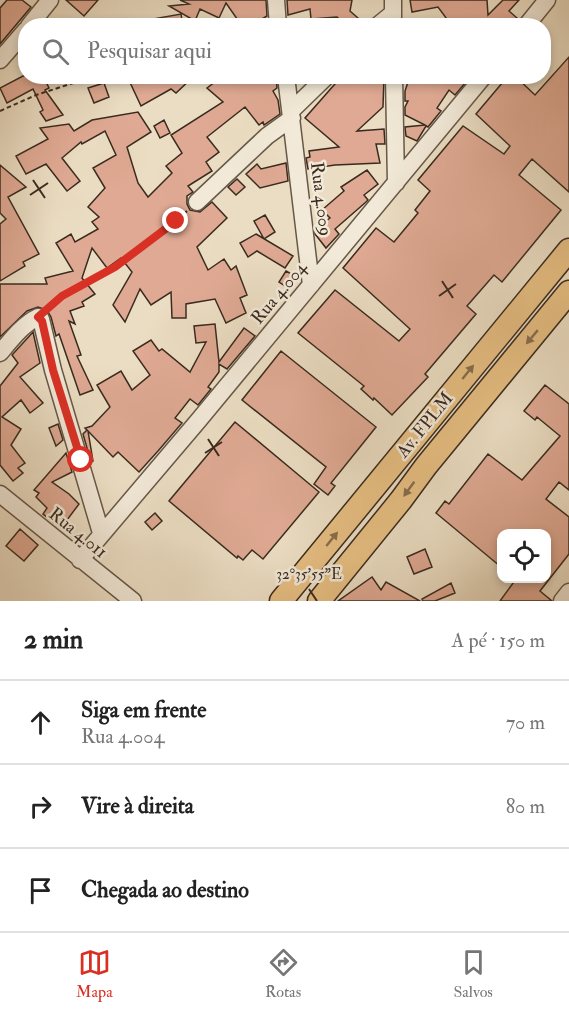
<!DOCTYPE html>
<html lang="pt">
<head>
<meta charset="utf-8">
<style>
	:root { --surface:#fff; --page:#f6f6f6; --text:#222; --muted:#767676; --line:#e0e0e0; --accent:#d93025 }
	body { margin:0; font-family:"IM FELL Double Pica",serif; background:var(--page); color:var(--text) }
	.controls { position:absolute; right:18px; bottom:18px; display:grid; overflow:hidden; border-radius:12px; box-shadow:0 3px 9px #0003 }
	.controls button { width:54px; height:54px; display:grid; place-items:center; padding:0; border:0; border-bottom:2px solid var(--line); background:var(--surface); color:var(--text); font:30px sans-serif }
	.stop { position:absolute; width:18px; height:18px; margin:-14px; border:4px solid #d93025; border-radius:50%; background:#fff }
	.stop.end { background:#d93025; border-color:#fff; box-shadow:0 2px 6px #0008 }
	.list { margin:0; padding:0; list-style:none }
	h2 { display:flex; justify-content:space-between; align-items:center; height:78px; margin:0; padding:0 24px; font-size:26px }
	h2 small { font-size:20px; font-weight:400; color:var(--muted) }
	.list li { display:grid; grid-template-columns:39px 1fr auto; gap:18px; align-items:center; box-sizing:border-box; height:84px; padding:0 24px; border-top:2px solid var(--line) }
	.list b { display:block; font-size:22px; white-space:nowrap }
	.list p { margin:0; font-size:20px; white-space:nowrap; color:var(--muted) }
	.list em { font-size:20px; font-style:normal; color:var(--muted) }
	.icon { flex:none; width:33px; height:33px; fill:none; stroke:currentColor; stroke-width:2; stroke-linecap:round; stroke-linejoin:round }
	.map { position:relative; flex:none; width:569px; height:601px; overflow:hidden }
	.search { position:absolute; background:var(--surface); box-shadow:0 3px 9px #0003; left:18px; right:18px; top:18px; height:66px; display:flex; align-items:center; gap:15px; box-sizing:border-box; padding:0 21px; border-radius:24px; color:var(--muted); font-size:22px }
	.sheet { height:330px; background:var(--surface) }
	nav { display:flex; justify-content:space-around; align-items:center; box-sizing:border-box; height:84px; border-top:2px solid var(--line); background:var(--surface); font-size:16px; color:var(--muted) }
	nav a { display:grid; justify-items:center; gap:3px }
	nav .on { color:var(--accent) }
	.map>svg:first-child { display:block }
</style>
</head>
<body>
<div class="map">
<svg width="569" height="601" viewBox="0 0 569 601">
	<rect width="100%" height="100%" fill="#ebddc3"/>
	<filter id="stains"><feTurbulence type="fractalNoise" baseFrequency=".00333" numOctaves="4"/><feColorMatrix values="0 0 0 0 .2 0 0 0 0 .09 0 0 0 0 .02 0 0 0 .5 -.17"/></filter>
	<radialGradient id="worn" r=".72"><stop offset=".6" stop-color="#630" stop-opacity="0"/><stop offset="1" stop-color="#630" stop-opacity=".3"/></radialGradient>
	<path fill="#dfa993" stroke="#3a2b1f" stroke-width="1.5" d="M7,0H22L31,7L0,44V8Z
		M66,0H98L84,16Z
		M180,0H266L267,16L257,22L255,20L247,26H242L226,3L219,18L200,9L195,21L169,6L189,4Z
		M287,0H352L350,11L367,26H347L337,17L311,19L310,9L288,15Z
		M410,0H487L488,15L503,0H519L509,11L517,18L510,26H452L438,7L412,12Z
		M181,14L183,26H148L147,20Z
		M569,57V192L532,159L519,175L561,210L502,282L494,275L467,306L476,314L425,374L428,377L392,415L374,398L373,400L361,389L364,386L298,333L335,290L399,341L410,329L343,268L376,228L394,242L418,213L415,210L430,191L418,180L463,126L504,154L510,146L476,114L508,76H515L535,95Z
		M23,76H43L49,88L45,90L63,115L46,121L40,112L43,110L33,89L7,103L0,88Z
		M127,76H194L176,93L171,89L141,106Z
		M223,76H276L277,88L273,91L278,100L280,114L264,125L263,122L259,125L245,107L207,137L219,152L206,162L212,171L188,186L193,192L187,196V204L190,210L200,212L212,202L227,218L197,247L208,270L224,259L231,270L236,266L247,295L240,298L246,313L226,323L215,299L186,304V318H172L171,292L151,305L140,289L125,322L113,305L132,272L121,258L107,268L92,248L82,278L95,294L82,302L84,306L70,311L75,324L69,321L81,355L77,356L93,390L80,395L59,334L56,336L51,317L47,310L38,307L27,311L0,337V284H47L45,278L73,271L56,243L71,234L75,242L98,229L92,222L99,217L88,207L105,188L93,168L116,155L105,131L82,144L81,142L62,158L80,181L67,191L46,164L26,174L16,156L48,139L40,128L69,124L74,131L92,120L138,112L151,132L127,147L138,183L148,197L172,173L166,166L182,153L171,135L223,102L207,88Z
		M342,76H384L383,107L357,131L384,129L385,144H376L380,163L335,165L308,169L306,158L310,157L309,151L339,147L305,118Z
		M410,76H460L466,82L455,95L449,90L437,108L441,111L428,127L426,126L417,141L406,136L405,127L425,125L405,115V107L408,101H405V91Z
		M104,83L109,97L94,103L88,88Z
		M164,120L170,133L160,138L154,126Z
		M286,163L288,181L260,188L246,174L257,164L261,169Z
		M0,165L26,187L8,197L39,254L23,262L25,266L0,281V224L6,219L0,213Z
		M367,170L378,184L364,195L368,200L366,202L335,229L339,234L326,248L315,234V229L330,218L322,210L344,191L341,187Z
		M237,179L245,187L236,195L228,187Z
		M265,215L275,232L264,239L254,221Z
		M256,234L293,256L285,268L257,251L248,257L240,243Z
		M286,271L295,276L288,288L279,282Z
		M215,324L219,362L244,328L255,336L227,369L219,364V372L208,387L211,389L198,405L190,399L175,418L182,423L158,451L139,472L118,452L113,457L88,431L93,461L91,462L83,434L87,430L85,428L92,426L110,407L97,385L121,371L132,390L150,375L133,351L151,340L159,351L162,349L190,372L206,342L196,343L194,326Z
		M33,332L40,363L20,377L43,403L30,413L21,400L2,417L21,429L11,445L25,463L18,468L23,473L13,481L0,465V386L18,363L12,355Z
		M281,351L376,427L331,483L335,486L328,495L314,484L326,467L242,400Z
		M545,385L569,404V490L559,482L546,499L569,517V554L540,591L552,601H500L516,579H546V534H501V567L436,513L445,501L449,504L488,454L522,480L560,436L537,417L535,420L524,411Z
		M235,422L319,492L263,559L252,550L243,560L238,556L237,558L169,501Z
		M58,424L63,440L56,446L49,428Z
		M66,453L72,472L52,482L69,494L79,504L61,528L43,514L47,508L36,497L39,493L34,490Z
		M155,513L162,521L152,530L145,522Z
		M20,529L38,545L24,561L6,546Z
		M425,549L432,567L414,574L407,557Z
		M372,577L381,590L386,582L420,601H338Z
		M451,583L455,593L435,601H423L422,599Z"/>
	<g fill="none" stroke-linecap="round" stroke-linejoin="round">
		<g stroke="#665848" stroke-width="19">
			<path id="minor" d="M276,0L278,26
				M393,0V26
				M29,26L50,0
				M377,26L393,13
				M526,26L547,0
				M0,60L26,30
				M286,76L311,285
				M394,76L396,183
				M291,111L327,76
				M197,202L267,136L292,118
				M0,353C10,341 23,324 38,317L41,319L53,370L101,533
				M0,494L133,601
				M80,560L198,421L484,76
				M562,601L569,592"/>
		</g>
		<g stroke="#3a2b1f" stroke-width="25">
			<path id="major" d="M281,601L569,250
				M319,601L401,500L426,466L569,292"/>
		</g>
		<path stroke="#3a2b1f" stroke-width="2" stroke-dasharray="4.5 3" stroke-linecap="butt" d="M0,111L36,95L95,76
			M49,307C68,291 91,281 113,268C139,252 164,232 187,211"/>
		<use href="#minor" stroke="#f2e9d8" stroke-width="16"/>
		<use href="#major" stroke="#e6be82" stroke-width="22"/>
	</g>
	<defs><path id="oneway-solid" d="M-6-.8H1V-3.2L6.5 0L1 3.2V.8H-6Z" transform="scale(1.5)"/></defs>
	<g fill="#876d4c">
		<use href="#oneway-solid" transform="translate(532 337) rotate(130)"/>
		<use href="#oneway-solid" transform="translate(468 372) rotate(-51)"/>
		<use href="#oneway-solid" transform="translate(409 489) rotate(126)"/>
		<use href="#oneway-solid" transform="translate(332 539) rotate(-51)"/>
	</g>
	<g fill="none" stroke-linecap="round" stroke-linejoin="round">
		<path stroke="#d93025" stroke-width="8" d="M81,460L53,370L42,321L38,317L62,296L115,267L176,221"/>
	</g>
	<path fill="none" stroke="#3a2b1f" stroke-width="2" d="M33,180L45,198M30,195L48,183M442,281L453,298M439,296L456,284M208,439L219,456M205,453L222,442M309,589L317,601"/>
	<g text-anchor="middle" dominant-baseline="central" stroke-width="5" stroke-linejoin="round" paint-order="stroke">
		<g font-size="18" fill="#3a2b1f" stroke="#f2e9d8">
			<text transform="translate(321 199) rotate(83)">Rua 4.009</text>
			<text transform="translate(279 293) rotate(-50)">Rua 4.004</text>
			<text transform="translate(425 425) rotate(-51)">Av. FPLM</text>
			<text transform="translate(78 533) rotate(39)">Rua 4.011</text>
		</g>
	</g>
	<g font-size="15" text-anchor="middle" fill="#3a2b1f" stroke="#f2e9d8" stroke-width="5" stroke-linejoin="round" paint-order="stroke">
		<text x="309" y="579">32°35'55"E</text>
	</g>
	<rect width="100%" height="100%" filter="url(#stains)"/>
	<rect width="100%" height="100%" fill="url(#worn)"/>
</svg>
<div class="controls">
<button><svg class="icon" aria-label="locate" viewBox="0 0 24 24"><circle cx="12" cy="12" r="6"/><path d="M12 2v4M12 18v4M2 12h4M18 12h4"/></svg></button>
</div>
<div class="stop" style="left:81px;top:460px"></div>
<div class="stop end" style="left:176px;top:221px"></div>
<div class="search"><svg class="icon" aria-label="search" viewBox="0 0 24 24"><circle cx="10" cy="10" r="6"/><path d="M15 15l6 6"/></svg>Pesquisar aqui</div>
</div>
<section class="sheet">
<h2>2 min<small>A pé · 150 m</small></h2>
<ul class="list">
<li><svg class="icon" aria-label="ahead" viewBox="0 0 24 24"><path d="M12 20V5M6 11l6-6 6 6"/></svg><div><b>Siga em frente</b><p>Rua 4.004</p></div><em>70 m</em></li>
<li><svg class="icon" aria-label="right" viewBox="0 0 24 24"><path d="M7 20v-9h11M14 6l5 5-5 5"/></svg><div><b>Vire à direita</b></div><em>80 m</em></li>
<li><svg class="icon" aria-label="arrive" viewBox="0 0 24 24"><path d="M6 21V4h12l-3 4 3 4H6"/></svg><div><b>Chegada ao destino</b></div></li>
</ul>
</section>
<nav>
<a class="on"><svg class="icon" aria-label="map" viewBox="0 0 24 24"><path d="M3 6l6-2 6 2 6-2v14l-6 2-6-2-6 2zM9 4v14M15 6v14"/></svg>Mapa</a>
<a><svg class="icon" aria-label="directions" viewBox="0 0 24 24"><path d="M12 3l9 9-9 9-9-9zM9 14v-3h6M13 9l2 2-2 2"/></svg>Rotas</a>
<a><svg class="icon" aria-label="saved" viewBox="0 0 24 24"><path d="M7 4h10v16l-5-4-5 4z"/></svg>Salvos</a>
</nav>
</body>
</html>
